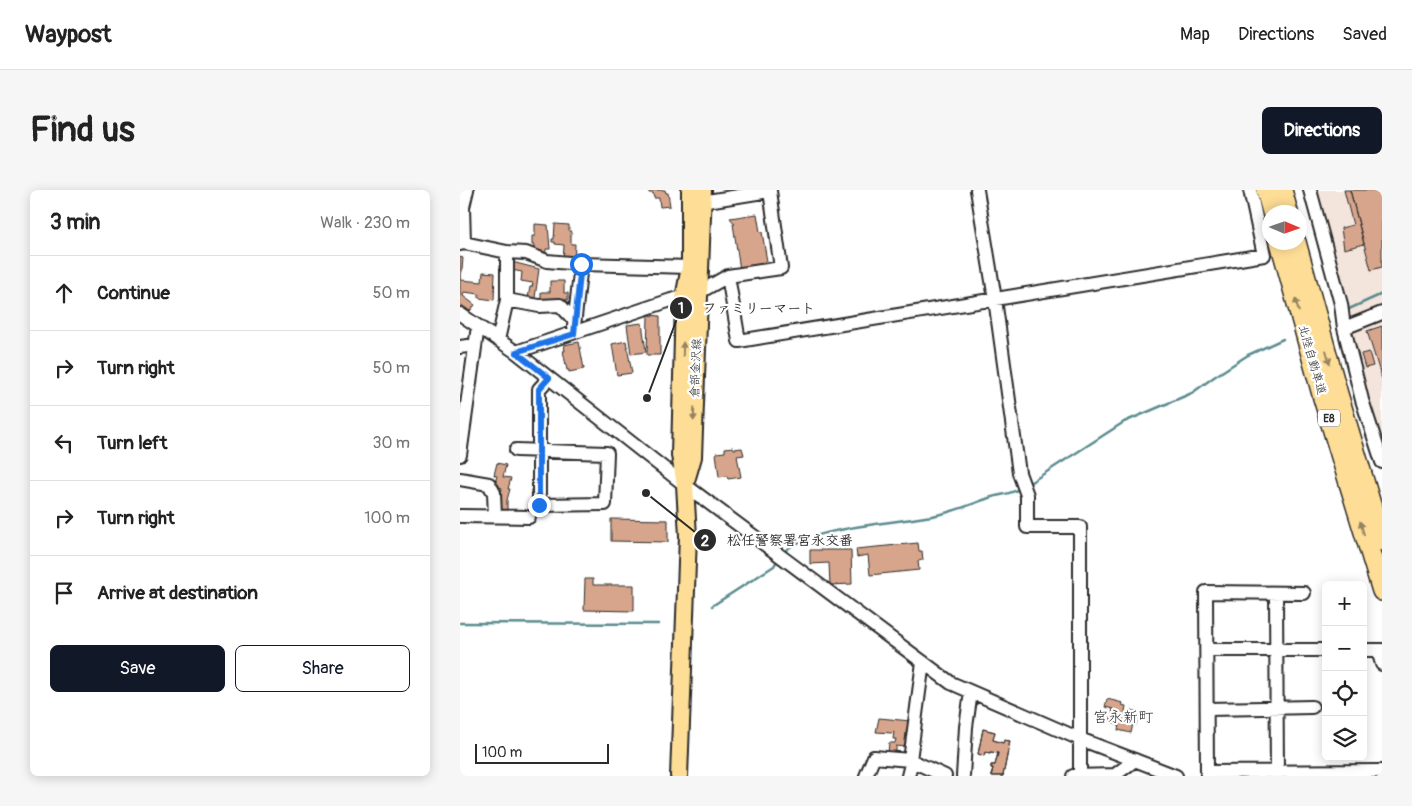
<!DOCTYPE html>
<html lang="en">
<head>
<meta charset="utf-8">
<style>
	:root { --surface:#fff; --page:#f6f6f6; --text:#222; --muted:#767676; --line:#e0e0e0; --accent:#111827 }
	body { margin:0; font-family:Pangolin,"Klee One",sans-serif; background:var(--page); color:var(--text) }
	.controls { position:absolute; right:15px; bottom:15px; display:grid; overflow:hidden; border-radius:8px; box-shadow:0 2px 12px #0003 }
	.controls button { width:45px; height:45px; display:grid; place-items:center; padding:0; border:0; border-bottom:1px solid var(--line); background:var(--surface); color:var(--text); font:25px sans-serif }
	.compass { position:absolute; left:802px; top:15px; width:45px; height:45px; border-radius:50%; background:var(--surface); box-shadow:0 2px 12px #0003; rotate:92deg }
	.scale { position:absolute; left:15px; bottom:12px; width:134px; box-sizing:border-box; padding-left:5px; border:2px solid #2b2b2b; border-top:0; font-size:14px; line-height:18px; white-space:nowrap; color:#2b2b2b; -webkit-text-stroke:4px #fff; paint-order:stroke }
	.stop { position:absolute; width:15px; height:15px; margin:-11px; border:4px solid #1a73e8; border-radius:50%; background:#fff }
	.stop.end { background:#1a73e8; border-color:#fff; box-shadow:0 1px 5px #0008 }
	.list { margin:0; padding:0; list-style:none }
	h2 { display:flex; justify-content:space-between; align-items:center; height:65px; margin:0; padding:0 20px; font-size:21px }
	h2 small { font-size:16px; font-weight:400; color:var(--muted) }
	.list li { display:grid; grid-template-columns:32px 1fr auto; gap:15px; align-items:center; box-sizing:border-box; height:75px; padding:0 20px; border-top:1px solid var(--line) }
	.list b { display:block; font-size:19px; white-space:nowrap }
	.list em { font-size:16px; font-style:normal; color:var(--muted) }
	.actions { display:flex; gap:10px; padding:15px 20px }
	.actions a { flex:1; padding:11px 0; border:1px solid var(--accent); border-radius:8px; text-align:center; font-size:18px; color:var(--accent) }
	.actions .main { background:var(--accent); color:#fff }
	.icon { flex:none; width:28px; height:28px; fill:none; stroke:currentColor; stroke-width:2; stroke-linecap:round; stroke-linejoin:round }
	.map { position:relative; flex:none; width:922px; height:586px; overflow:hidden; border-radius:8px }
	header { display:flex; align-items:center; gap:30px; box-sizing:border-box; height:70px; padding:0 25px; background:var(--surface); border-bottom:1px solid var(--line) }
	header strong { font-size:24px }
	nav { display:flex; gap:28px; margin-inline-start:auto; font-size:18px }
	.intro { display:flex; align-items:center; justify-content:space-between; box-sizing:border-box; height:120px; padding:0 30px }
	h1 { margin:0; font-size:35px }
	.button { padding:12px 22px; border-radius:8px; background:var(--accent); color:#fff; font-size:18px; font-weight:700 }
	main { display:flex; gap:30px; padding:0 30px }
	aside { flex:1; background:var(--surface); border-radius:8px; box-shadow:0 2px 12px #0003 }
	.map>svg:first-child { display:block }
</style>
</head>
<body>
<header>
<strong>Waypost</strong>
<nav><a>Map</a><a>Directions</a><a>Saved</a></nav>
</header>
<div class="intro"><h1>Find us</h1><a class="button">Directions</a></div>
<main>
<aside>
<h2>3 min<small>Walk · 230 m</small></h2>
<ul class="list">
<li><svg class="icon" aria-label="ahead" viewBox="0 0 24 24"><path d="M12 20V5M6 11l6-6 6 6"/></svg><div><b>Continue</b></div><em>50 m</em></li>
<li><svg class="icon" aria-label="right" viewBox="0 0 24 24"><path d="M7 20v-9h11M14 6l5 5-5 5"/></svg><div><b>Turn right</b></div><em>50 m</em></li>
<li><svg class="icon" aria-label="left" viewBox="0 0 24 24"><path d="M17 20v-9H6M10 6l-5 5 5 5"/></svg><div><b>Turn left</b></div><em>30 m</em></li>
<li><svg class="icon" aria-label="right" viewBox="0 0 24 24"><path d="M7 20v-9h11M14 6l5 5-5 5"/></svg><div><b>Turn right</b></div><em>100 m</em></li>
<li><svg class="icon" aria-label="arrive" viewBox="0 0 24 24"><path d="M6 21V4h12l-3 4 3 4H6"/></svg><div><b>Arrive at destination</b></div></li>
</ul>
<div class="actions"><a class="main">Save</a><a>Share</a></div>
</aside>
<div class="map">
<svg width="922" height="586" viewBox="0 0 922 586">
	<rect width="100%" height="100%" fill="#fff"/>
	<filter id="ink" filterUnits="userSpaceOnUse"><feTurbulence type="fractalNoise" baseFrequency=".02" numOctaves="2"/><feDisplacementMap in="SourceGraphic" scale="10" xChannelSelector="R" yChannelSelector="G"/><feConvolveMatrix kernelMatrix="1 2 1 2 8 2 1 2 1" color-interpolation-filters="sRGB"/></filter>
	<g filter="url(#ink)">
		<path fill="#f3e4dc" d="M858,0H922V258L889,145L891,125Z"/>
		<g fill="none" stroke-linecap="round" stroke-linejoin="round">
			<path stroke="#5b8c90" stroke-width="2.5" d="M889,119L922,104
				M568,294L664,232L732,203L754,187L788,165L823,149
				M323,363C349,336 440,333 477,325C496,321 514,313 532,307C542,304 552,304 561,298
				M252,416L314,376L318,369
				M0,433L198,434"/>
		</g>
		<path fill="#d7a58b" stroke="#2b2b2b" d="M189,0H205L206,3H208L210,16L200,17L199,8H194L193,3H189Z
			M884,0H890L904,54L884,59L881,38L893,35Z
			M890,0H922V77L911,80Z
			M297,24L300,42H302L309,83L280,80L273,34H275L270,28Z
			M75,34L88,35L90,59H86L85,70L73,67L74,55H72V46H75Z
			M95,34L109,35V41H111V54H115L114,74L103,73L104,55L95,54V52H92V49H94Z
			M0,67L3,68L1,90L22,92L23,82L35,83L34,110L19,108V104L4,102L3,106L15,115L10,121L0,114Z
			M52,72L79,79L74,115L68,108L70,97H72L73,93L61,91L62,82L51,80Z
			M90,91H104V103H108V110H104V112H109V126L87,113L86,109H81V102H90Z
			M188,125L200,126V165H187Z
			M182,133L186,162L171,164L167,135Z
			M922,136V189L907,141Z
			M166,151L172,183L157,185L152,154Z
			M119,152L124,179L109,182V180H107L103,161H105L104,155Z
			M909,162L913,176L905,178L901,164Z
			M273,257L274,259L282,258L284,265L277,266L281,287L268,289L267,286L259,287L256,263L265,262V258Z
			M37,273L46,275L43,287L51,288L48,299H50L47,310V320H38L42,298L39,297V295L35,293L37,286L34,285Z
			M151,329L208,330V352L151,351Z
			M458,353L459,361H462L463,370L458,371L459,380L410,385L408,365L397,367L396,359Z
			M350,360H391L392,394L370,395L369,373L350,374Z
			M125,389H133V395H174V421L124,420Z
			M647,509L663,513L662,515L666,516L664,527L669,528L671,520L679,522L676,535L673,534L671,543L658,540L659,534L650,532L653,519L645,517Z
			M419,528L451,531L446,557L436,556V564L428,563L429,553H435L436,549H433L434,541L432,543L416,542Z
			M523,539L535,542L533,550L543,553L544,550L550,551L543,586H531L533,578H531V575H535L538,563L530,562V563L525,562L524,566L518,564Z
			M523,539L535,542L533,550L543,553L544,550L550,551L543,586H531L533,578H531V575H535L538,563L530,562V563L525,562L524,566L518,564Z"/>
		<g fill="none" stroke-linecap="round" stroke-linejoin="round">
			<g stroke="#2b2b2b" stroke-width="16">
				<path id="minor" d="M517,0L535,109L559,283L567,305V337H620V586
					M850,0L881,114L884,138L902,210L922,272
					M235,13L310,1L321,78L268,86
					M4,53L47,62L66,63L87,71L121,74L230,77
					M0,54L4,53L3,17L7,0
					M47,110L79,116L100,115L114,130
					M0,124L56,162L225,295L491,493L620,549L716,586
					M114,136L121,74
					M884,138L922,123
					M38,150L47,110V62
					M0,157L15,155
					M56,162L211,110L238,103L268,86L279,151L804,65L790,0
					M56,260L147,263L145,314L79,315V199L89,188
					M0,265L18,136
					M0,289L29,294L34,303L35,326
					M0,326L69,327
					M816,403L817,586
					M747,460H866
					M903,460H922
					M918,460L922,474
					M747,519L852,517
					M450,570L463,472
					M747,582L922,581
					M406,586L414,567L450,570L485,586
					M448,586L452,570
					M503,586L506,537L511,502
					M613,586L655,585L675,570
					M747,586L746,402L844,403"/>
			</g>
			<g stroke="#2b2b2b" stroke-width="20">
				<path id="major" d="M226,291L233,267L243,0
					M219,586L228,346L225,295L220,265L224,108L230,77V0"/>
			</g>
			<g stroke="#2b2b2b" stroke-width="22">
				<path id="highway" d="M806,0L812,22
					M822,0L828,22
					M820,52L863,208L922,401
					M836,52L878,204L922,351"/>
			</g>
			<use href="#minor" stroke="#fff" stroke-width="12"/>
			<use href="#major" stroke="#fedd96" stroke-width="16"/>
			<use href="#highway" stroke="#fedd96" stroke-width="19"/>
		</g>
		<defs><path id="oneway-solid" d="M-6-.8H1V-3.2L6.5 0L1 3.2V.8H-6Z" transform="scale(1.25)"/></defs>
		<g fill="#948460">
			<use href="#oneway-solid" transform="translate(837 115) rotate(-105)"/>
			<use href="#oneway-solid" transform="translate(223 159) rotate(-89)"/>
			<use href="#oneway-solid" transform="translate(868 167) rotate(74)"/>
			<use href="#oneway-solid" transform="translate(234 224) rotate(92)"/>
			<use href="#oneway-solid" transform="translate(902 338) rotate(-107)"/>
		</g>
	</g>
	<g fill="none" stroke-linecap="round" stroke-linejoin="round" filter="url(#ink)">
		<path stroke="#1a73e8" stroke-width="6" d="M79,315V199L89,188L56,162L114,144L121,74"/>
	</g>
	<g text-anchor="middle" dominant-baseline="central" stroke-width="4.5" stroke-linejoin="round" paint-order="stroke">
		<rect fill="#fff" stroke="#6b6b6b" stroke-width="1" x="858" y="219.5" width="22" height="17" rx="4"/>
		<g font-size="11" font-weight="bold" fill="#2b2b2b">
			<text x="869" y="228">E8</text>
		</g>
		<g font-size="12" fill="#2b2b2b" stroke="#fff">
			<text transform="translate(852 170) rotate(74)">北陸自動車道</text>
			<text transform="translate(236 178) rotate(-88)">倉部金沢線</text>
		</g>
		<g font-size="15" fill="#2b2b2b" stroke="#fff">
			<text x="663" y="527">宮永新町</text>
		</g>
	</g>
	<path fill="none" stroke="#2b2b2b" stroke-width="2" d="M187 208L221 118M186 303L245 350"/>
	<g fill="#2b2b2b" stroke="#fff" stroke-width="2">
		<circle cx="187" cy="208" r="5"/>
		<circle cx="186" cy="303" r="5"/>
		<circle cx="221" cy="118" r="12"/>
		<circle cx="245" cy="350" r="12"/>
	</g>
	<g font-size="15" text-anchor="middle" font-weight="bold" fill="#fff">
		<text x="221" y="123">1</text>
		<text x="245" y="356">2</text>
	</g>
	<g font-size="14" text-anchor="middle" font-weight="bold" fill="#2b2b2b" stroke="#fff" stroke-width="4.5" stroke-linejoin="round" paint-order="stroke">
		<text x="299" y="123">ファミリーマート</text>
		<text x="330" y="355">松任警察署宮永交番</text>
	</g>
</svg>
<div class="controls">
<button>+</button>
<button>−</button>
<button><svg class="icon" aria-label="locate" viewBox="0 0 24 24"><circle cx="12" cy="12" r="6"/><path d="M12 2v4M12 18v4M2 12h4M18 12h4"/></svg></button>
<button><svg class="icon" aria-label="layers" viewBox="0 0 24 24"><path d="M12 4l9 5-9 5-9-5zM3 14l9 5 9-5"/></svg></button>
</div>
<svg class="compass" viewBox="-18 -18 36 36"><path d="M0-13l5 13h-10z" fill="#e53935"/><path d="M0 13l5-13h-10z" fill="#767676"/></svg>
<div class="scale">100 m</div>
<div class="stop" style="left:121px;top:74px"></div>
<div class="stop end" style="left:79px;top:315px"></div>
</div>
</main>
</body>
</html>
